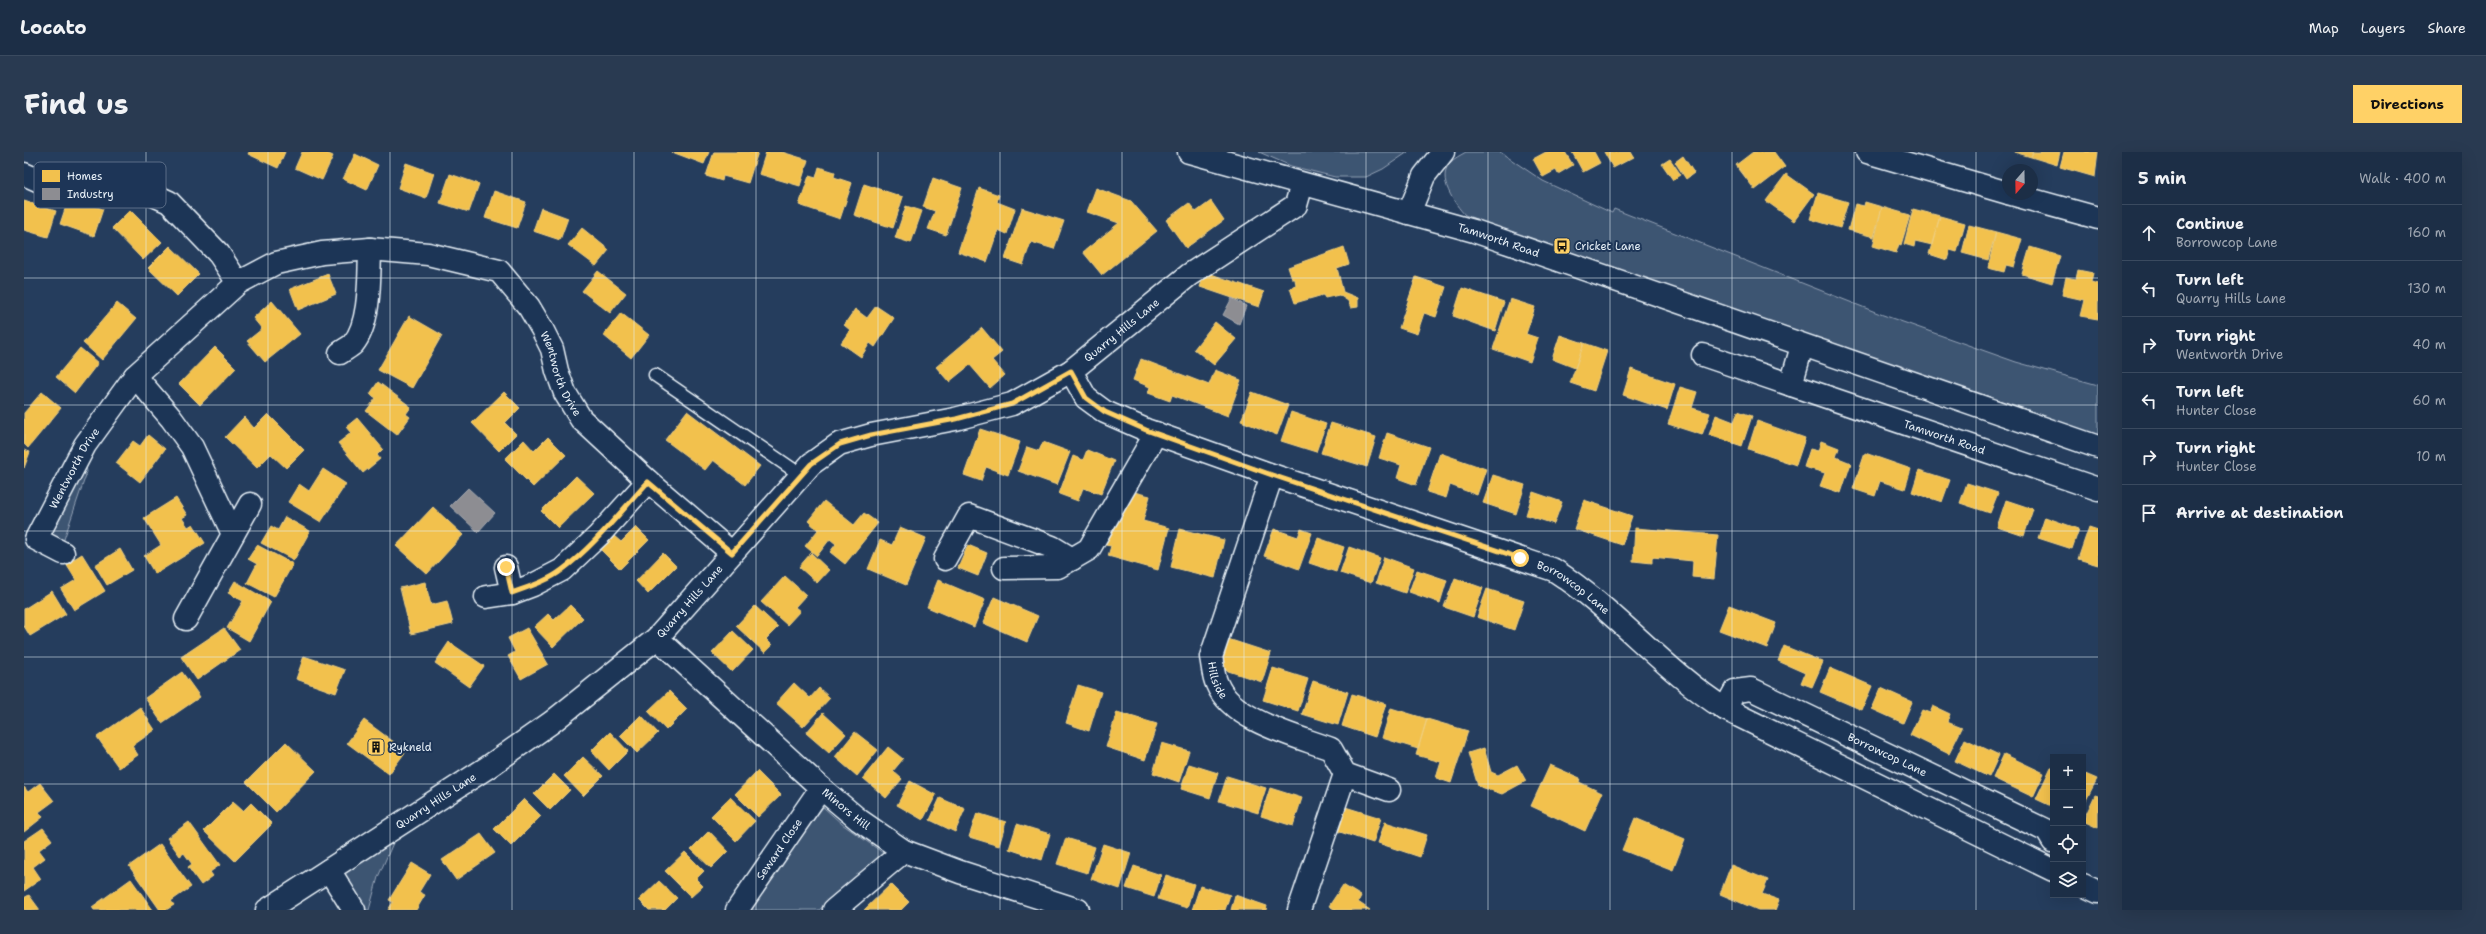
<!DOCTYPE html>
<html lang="en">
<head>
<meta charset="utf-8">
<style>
	:root { --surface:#1c2e46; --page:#293a51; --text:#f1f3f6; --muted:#a0a8b3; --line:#3a4a5f; --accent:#ffd166 }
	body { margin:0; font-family:"Shantell Sans",sans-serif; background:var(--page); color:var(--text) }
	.controls { position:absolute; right:12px; bottom:12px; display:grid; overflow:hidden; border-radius:0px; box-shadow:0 4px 16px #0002 }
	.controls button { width:36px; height:36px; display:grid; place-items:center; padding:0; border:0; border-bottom:1px solid var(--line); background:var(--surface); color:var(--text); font:20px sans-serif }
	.compass { position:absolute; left:1978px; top:12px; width:36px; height:36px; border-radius:50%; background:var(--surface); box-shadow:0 4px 16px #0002; rotate:200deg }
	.stop { position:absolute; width:12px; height:12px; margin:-9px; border:3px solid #ffd166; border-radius:50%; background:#fff }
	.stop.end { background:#ffd166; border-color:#fff; box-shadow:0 1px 4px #0008 }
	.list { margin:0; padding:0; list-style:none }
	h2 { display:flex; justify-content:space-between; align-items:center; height:52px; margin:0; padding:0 16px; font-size:17px }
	h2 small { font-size:13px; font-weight:400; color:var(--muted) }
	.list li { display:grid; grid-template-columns:26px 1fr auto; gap:12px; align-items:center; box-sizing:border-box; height:56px; padding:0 16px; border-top:1px solid var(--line) }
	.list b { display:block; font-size:15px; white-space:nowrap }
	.list p { margin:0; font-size:13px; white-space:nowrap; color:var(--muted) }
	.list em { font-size:13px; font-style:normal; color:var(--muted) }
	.icon { flex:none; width:22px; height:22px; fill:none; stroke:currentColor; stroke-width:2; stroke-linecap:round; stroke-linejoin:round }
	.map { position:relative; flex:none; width:2074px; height:758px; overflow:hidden; border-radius:0px }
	header { display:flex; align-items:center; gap:24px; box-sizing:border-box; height:56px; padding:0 20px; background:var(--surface); border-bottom:1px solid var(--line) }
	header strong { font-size:19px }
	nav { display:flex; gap:22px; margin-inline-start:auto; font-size:14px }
	.intro { display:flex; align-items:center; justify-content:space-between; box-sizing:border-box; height:96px; padding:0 24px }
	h1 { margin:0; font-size:28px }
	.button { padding:10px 18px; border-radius:0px; background:var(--accent); color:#111; font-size:14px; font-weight:700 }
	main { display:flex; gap:24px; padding:0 24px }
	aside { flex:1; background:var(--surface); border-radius:0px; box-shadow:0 4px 16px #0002 }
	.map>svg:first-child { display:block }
</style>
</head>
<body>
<header>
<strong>Locato</strong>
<nav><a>Map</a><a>Layers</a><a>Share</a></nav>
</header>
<div class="intro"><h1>Find us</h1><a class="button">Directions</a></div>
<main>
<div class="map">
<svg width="2074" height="758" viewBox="0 0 2074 758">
	<rect width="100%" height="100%" fill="#253d5d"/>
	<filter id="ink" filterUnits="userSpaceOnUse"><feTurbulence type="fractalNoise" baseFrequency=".025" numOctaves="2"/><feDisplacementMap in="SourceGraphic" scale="8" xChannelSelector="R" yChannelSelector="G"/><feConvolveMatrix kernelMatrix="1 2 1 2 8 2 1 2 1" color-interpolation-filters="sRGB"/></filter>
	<g filter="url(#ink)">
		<path fill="#3e5472" stroke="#93a2b5" d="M1235,0H1384L1359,17L1342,25H1311L1267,14Z
			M1442,0H1476L1519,29L1588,61L1590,57L1859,163L1992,210L2074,233V286L1750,175L1441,63C1431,52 1412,26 1426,11C1430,6 1437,3 1442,0Z
			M60,301L63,320L37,396L18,386Z
			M799,655L818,672L862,703L795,758H725Z
			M369,691L354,725L345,758H334L313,724Z"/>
		<path fill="#f2c14e" stroke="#efcf81" d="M225,0H261L254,16L224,2Z
			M278,0H300L309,4L298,28L271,16Z
			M648,0H685L680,12Z
			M690,0H734L724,31L699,24L698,29L682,24Z
			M742,0H758L784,8L776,34L735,22Z
			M1522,0H1541L1549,13L1534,22L1532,18L1519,25L1509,7Z
			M1548,0H1570L1576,11L1559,20Z
			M1580,0H1607L1610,5L1589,16Z
			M1729,0H1750L1761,15L1731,38L1712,13Z
			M1990,0H2009L2007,5Z
			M2009,0H2036L2033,13L2007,5Z
			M2040,0H2074L2071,25L2036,15Z
			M331,2L354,13L343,38L319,27Z
			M1659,4L1670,21L1662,27L1651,10Z
			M1646,7L1657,23L1649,28L1638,12Z
			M382,11L410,21L402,46L374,36Z
			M795,15L811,20L810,25L828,31L816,67L775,53L785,24L792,26Z
			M426,22L455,32L445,60L416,51Z
			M1762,22L1790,42L1770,69L1742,49Z
			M909,26L938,36L922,83L904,77L911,59L899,55Z
			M840,32L879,45L869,76L830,63Z
			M955,36L975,43L973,50L991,57L983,82L974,78L963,110L934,100Z
			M1072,36L1107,49L1133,79L1078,123L1059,100L1095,71L1063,60Z
			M470,39L502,50L493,76L461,66Z
			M1794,41L1824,50L1816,76L1786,67Z
			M45,45L79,57L70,84L36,72Z
			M0,49L32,59L24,85L0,78Z
			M1187,49L1200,68L1162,96L1142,68L1165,51L1172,60Z
			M1841,50L1858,55L1850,85L1824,78L1831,52L1840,54Z
			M882,54L898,59L887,91L871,86Z
			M1858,55L1886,63L1877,93L1875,92L1872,101L1849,94Z
			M517,56L544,66L536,88L509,79Z
			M998,56L1040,69L1030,97L1007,90L999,113L981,107Z
			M1889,57L1916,64L1908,93L1891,89L1890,95L1880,92Z
			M106,58L138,90L119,108L88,76Z
			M1916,64L1941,71L1933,100L1926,98L1923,108L1905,102Z
			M1945,73L1972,80L1964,108L1938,101Z
			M558,76L585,98L572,114L544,93Z
			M1972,80L1998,87L1990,115L1982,113L1980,120L1964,116Z
			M146,94L175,122L153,144L124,116Z
			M1320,95L1325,112L1313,116L1319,140L1334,146V155L1327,156L1324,149L1315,143L1301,146L1299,143L1271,151L1266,136L1272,134L1271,127H1268L1264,115Z
			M2006,95L2036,104L2028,131L1998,122Z
			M2054,118L2069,121L2067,130L2074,132V167L2056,164L2060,148L2038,143L2042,125L2052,127Z
			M574,119L602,141L586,161L558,139Z
			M1181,120L1240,140L1235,155L1176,135Z
			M304,122L312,142L274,158L266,137Z
			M1392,125L1422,135L1412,165L1400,161L1393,182L1375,176Z
			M1438,136L1480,150L1471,179L1429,164Z
			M1486,147L1511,155L1502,182L1514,186L1506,210L1469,197Z
			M248,149L276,182L241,210L223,189L238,177L229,166Z
			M93,151L112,167L78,208L59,191Z
			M852,154L870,166L851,195L846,191L837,205L817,191L826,178L820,173L831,157L843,166Z
			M597,161L625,183L607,206L579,183Z
			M385,164L418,183L388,236L354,218Z
			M1191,170L1212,187L1190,213L1170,197Z
			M958,176L978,200L968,208L981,223L966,236L946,213L925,230L912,215Z
			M1536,183L1560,191L1551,216L1528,207Z
			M1560,191L1583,199L1570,239L1546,231Z
			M191,195L212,216L176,253L155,232Z
			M56,196L74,211L51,241L32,225Z
			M1117,207L1185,233L1191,218L1217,228L1204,264L1148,243L1146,249L1124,241L1126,235L1109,228Z
			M1607,217L1651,232L1643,258L1599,243Z
			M354,230L387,255L382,262L386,265L373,283L342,259L352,246L346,242Z
			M1656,235L1673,240L1668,256L1686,261L1678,283L1644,272Z
			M18,240L37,256L4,296L0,292V261Z
			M480,240L496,256L481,271L492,282L475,299L448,271Z
			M1228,240L1264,253L1253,283L1217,269Z
			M663,259L736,314L721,333L689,308L681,318L641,288Z
			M1714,259L1728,264L1718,294L1685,283L1692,263L1710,270Z
			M1267,260L1302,272L1292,300L1257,289Z
			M244,262L280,298L262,316L247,302L233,316L201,285L220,265L230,276Z
			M333,266L359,297L353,303L356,307L339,321L314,291L327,281L322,275Z
			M1733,269L1781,286L1772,313L1724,297Z
			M1307,271L1352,285L1343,315L1297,301Z
			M956,277L996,290L984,323L962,315L957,329L940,323Z
			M1363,281L1405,295L1392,333L1373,326L1377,313L1355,306Z
			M124,283L141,297L116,330L92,311L109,289L116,294Z
			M524,285L542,303L509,335L481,307L500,288L510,299Z
			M1797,289L1815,296L1812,305L1827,311L1817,341L1796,334L1801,321L1780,315L1786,297L1794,299Z
			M1019,290L1046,300L1033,333L994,319L1003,295L1015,299Z
			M0,298L6,300L0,316Z
			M1063,298L1090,309L1077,342L1059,336L1054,349L1035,342L1049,304L1059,308Z
			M1416,301L1462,317L1453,343L1426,333L1422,346L1403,340Z
			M1841,301L1887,317L1881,337L1856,329L1851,344L1829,337Z
			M299,317L322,332L297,370L264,350L275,332L285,339Z
			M1895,318L1926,328L1918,350L1888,340Z
			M1469,323L1501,333L1492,362L1459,351Z
			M552,324L570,341L534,376L517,359Z
			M1943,331L1974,341L1966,361L1936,351Z
			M1102,338L1126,344L1119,369L1145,376L1134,418L1084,404L1087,394L1081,393L1086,376L1091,377Z
			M1509,340L1538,350L1530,372L1502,363Z
			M152,346L163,363L158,366L164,375L169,372L181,391L131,422L120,404L137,393L120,366Z
			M1560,348L1608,364L1598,393L1550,377Z
			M1982,348L2009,357L2000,384L1973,375Z
			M800,349L830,373L840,361L854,371L821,412L806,400L812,392L806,387L793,404L781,394L794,378L784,369Z
			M409,355L439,383L403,422L372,394Z
			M261,365L286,379L270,408L237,391L247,374L254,378Z
			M2021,365L2055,377L2048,397L2014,386Z
			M612,375L625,388L596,417L576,397L590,384L597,390Z
			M876,375L902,386L882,433L844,417L856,388L868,393Z
			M2065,375L2074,378V413L2054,407Z
			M1611,376L1694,383L1690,427L1668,425L1669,409L1628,405V411L1609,409Z
			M1156,377L1200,388L1191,426L1147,415Z
			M1250,377L1274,385L1277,377L1288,381L1275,417L1240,404Z
			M1294,386L1320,395L1312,420L1285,411Z
			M233,393L269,412L250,445L223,431L233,412L224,407Z
			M944,393L963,401L954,424L934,416Z
			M1325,395L1356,406L1347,431L1316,421Z
			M96,397L108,418L83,433L71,413Z
			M639,401L652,414L624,442L612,429Z
			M787,401L805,418L793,431L775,415Z
			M58,402L81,439L50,458L37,437L52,428L42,412Z
			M1360,405L1390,416L1381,441L1352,431Z
			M1393,418L1423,428L1416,451L1385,440Z
			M761,424L782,443L771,455L776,459L763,473L737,450Z
			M1431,426L1459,436L1449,465L1420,455Z
			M914,428L961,448L950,475L903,455Z
			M211,429L247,450L225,489L203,476L219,449L204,441Z
			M401,430L407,453L423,449L429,472L387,482L376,436Z
			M1463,437L1500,449L1490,478L1453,465Z
			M28,439L42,462L6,484L0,474V457Z
			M970,445L1014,464L1003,490L959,471Z
			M546,453L559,466L529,495L510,475L524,462L530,468Z
			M1705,453L1752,471L1743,496L1695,478Z
			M731,454L754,475L742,487L748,493L741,501L712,474Z
			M200,476L216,498L173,528L157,505Z
			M503,476L524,512L497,527L484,504L491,500L484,486Z
			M709,479L729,498L708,520L688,501Z
			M1204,487L1247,501L1238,530L1195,516Z
			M425,490L460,514L445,535L411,511Z
			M1760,494L1799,510L1788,535L1777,531L1781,521L1754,509Z
			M280,504L321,518L312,541L272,527Z
			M1249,516L1284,527L1274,559L1239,548Z
			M1806,516L1848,534L1838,558L1796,540Z
			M158,520L176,545L138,571L121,546Z
			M1289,529L1324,540L1314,573L1278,562Z
			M770,531L786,546L795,536L806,546L779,575L752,551Z
			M1054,533L1077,540L1065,579L1042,571Z
			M1857,536L1888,550L1879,571L1848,557Z
			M645,539L663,557L642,578L624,559Z
			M1328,542L1362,552L1351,585L1318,574Z
			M1909,554L1926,562L1923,570L1938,576L1925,602L1886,583L1898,558L1906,561Z
			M116,555L131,578L108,594L114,603L95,616L73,585Z
			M1367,556L1403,567L1394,597L1358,586Z
			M1093,560L1133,572L1121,608L1082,595Z
			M799,561L822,582L805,601L782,581Z
			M617,563L634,581L613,601L596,584Z
			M1403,567L1444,579L1427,631L1412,626L1417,610L1392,603Z
			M340,568L382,599L365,622L323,591Z
			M586,580L604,599L585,618L567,599Z
			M831,580L854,598L833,624L811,605Z
			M1941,587L1975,603L1965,625L1931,609Z
			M262,590L292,619L252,660L222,630Z
			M1138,591L1165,599L1155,630L1129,621Z
			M864,595L879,607L869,619L878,627L862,646L839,626Z
			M1460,596L1467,620L1474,623L1493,613L1502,629L1478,642L1454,634L1444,601Z
			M1980,602L2020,621L2009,645L1969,626Z
			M559,605L579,624L559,644L540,624Z
			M1165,612L1194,621L1186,646L1157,637Z
			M1526,613L1556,626L1555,630L1578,641L1561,679L1507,654Z
			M2027,615H2029V655L2012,647Z
			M733,619L757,643L734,665L711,642Z
			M2059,621L2073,627L2059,654Z
			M530,622L546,638L526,658L510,642Z
			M1203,624L1242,636L1234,661L1195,649Z
			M886,629L912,643L899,668L873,653Z
			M16,631L30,649L15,660L19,665L0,680V635L4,640Z
			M1246,636L1278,646L1269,674L1237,664Z
			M2071,643L2074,644V676L2059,669Z
			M706,645L731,669L712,689L687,664Z
			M916,646L941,657L931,680L906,668Z
			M500,647L517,664L487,694L470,677Z
			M209,650L219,659L227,651L248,672L211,709L180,679Z
			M1318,654L1357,666L1349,691L1310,678Z
			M953,661L982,670L975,694L945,685Z
			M1611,666L1661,687L1649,718L1598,698Z
			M165,670L196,713L186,720L189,724L177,733L164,715L168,712L160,701L156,704L143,686Z
			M1361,670L1403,683L1396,705L1354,691Z
			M993,672L1026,682L1018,708L985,697Z
			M19,676L28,688L15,698L21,706L9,715L17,727L0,739V689Z
			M685,679L704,699L687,716L667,697Z
			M457,682L471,701L432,728L418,708Z
			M1042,686L1071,695L1063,721L1033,712Z
			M136,692L167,735L147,749L150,753L142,758H136L105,714Z
			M1079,692L1107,701L1096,737L1067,727Z
			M661,700L680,719L672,727L679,734L667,745L641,719Z
			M388,711L406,722L395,740L401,743L392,758H364L369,750L365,748Z
			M1707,713L1744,728L1738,742L1755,748L1751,758H1734L1696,742Z
			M1110,714L1137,723L1130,745L1102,736Z
			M1142,723L1170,732L1163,756L1134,747Z
			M107,727L129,758H70L68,755Z
			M635,729L653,746L641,758H625L615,748Z
			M867,732L885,750L877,758H840Z
			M1319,733L1337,744L1334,750L1346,758H1312L1305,754Z
			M1176,734L1206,743L1201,758H1168Z
			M5,743L16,758H0V746Z
			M1211,743L1243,754L1242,758H1207Z"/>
		<path fill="#8d8d92" stroke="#a8abb1" d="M1208,146L1222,154L1215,172L1199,163Z
			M444,336L471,361L454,380L426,354Z"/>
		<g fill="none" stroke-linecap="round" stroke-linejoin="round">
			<g stroke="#e8f1f8" stroke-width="15">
				<path id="service" d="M631,223L777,323"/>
			</g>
			<g stroke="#e8f1f8" stroke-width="25">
				<g id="minor">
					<path d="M1843,0L1984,41"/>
					<path d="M0,22L18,30L123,40L145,50L195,102L214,131"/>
					<path d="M1987,42L2074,66"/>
					<path d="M316,201C320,198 326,195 329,192C347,171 345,124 346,97"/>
					<path id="s1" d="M1679,203L2074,337"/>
					<path id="s2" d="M1047,219L1062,246L1081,260L1122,278L1248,323L1530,418C1592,458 1639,518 1701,557L2029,718"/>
					<path d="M111,224L147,266L168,295L209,382"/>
					<path d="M1767,233L1778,194"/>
					<path id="s3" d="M1248,323L1187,505C1189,514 1189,524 1193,532C1208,569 1273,584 1307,597L1321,622L1365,638"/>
					<path id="s4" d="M39,401L12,387L61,293L111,224L214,131L252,111L298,101L346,97L404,102L475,119L505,155L518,177L528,197L533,219L541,241L557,267L624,329L708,401"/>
					<path d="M921,407L945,364L1028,395L1048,407"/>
					<path d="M482,415L488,441"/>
					<path d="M980,416L1034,415L1065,397L1132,281"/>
					<path d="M462,445L488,441L509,433L538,418L575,383L624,329"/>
					<path d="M162,467L226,352"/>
					<path id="s5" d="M633,486L797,636L835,668L880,699L936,720L1054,758"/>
					<path id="s6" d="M1701,557L1711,539L1727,537L2023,679L2029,689"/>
					<path d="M305,718L330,758"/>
					<path d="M2059,733L2074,740"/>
					<path id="s7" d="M243,758L464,615L528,570L633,486L787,312L815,292L847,283L931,267L988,252L1047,219L1165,123L1272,53L1278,32"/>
					<path id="s8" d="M713,758L797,636"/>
					<path d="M810,758L880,699"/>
					<path d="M1275,758L1321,622"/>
				</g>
			</g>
			<g stroke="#e8f1f8" stroke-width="25">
				<path id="tertiary" d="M1385,61L1400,24L1419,0"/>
			</g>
			<g stroke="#e8f1f8" stroke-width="25">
				<g id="primary">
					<path id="s9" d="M1165,0L1450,79L2074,295"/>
				</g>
			</g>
			<use href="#service" stroke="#1d3557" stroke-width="12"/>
			<use href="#minor" stroke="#1d3557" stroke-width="22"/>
			<use href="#tertiary" stroke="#1d3557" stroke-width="22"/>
			<use href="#primary" stroke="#1d3557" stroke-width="22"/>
		</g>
	</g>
	<g fill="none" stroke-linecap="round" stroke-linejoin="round" filter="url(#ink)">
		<path stroke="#ffd166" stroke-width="5" d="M482,415L488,441C504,435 524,429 538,418C570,394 597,359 624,330L708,401L787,312L816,292L847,283L932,267L988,252L1047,219L1062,246L1081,260L1122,278L1248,323L1496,406"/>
	</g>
	<path fill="none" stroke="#e8f1f8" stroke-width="1" stroke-opacity="0.55" d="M122,0V758M244,0V758M366,0V758M488,0V758M610,0V758M732,0V758M854,0V758M976,0V758M1098,0V758M1220,0V758M1342,0V758M1464,0V758M1586,0V758M1708,0V758M1830,0V758M1952,0V758M0,126H2074M0,253H2074M0,379H2074M0,505H2074M0,632H2029M2059,632H2074"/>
	<defs>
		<g id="bus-square" transform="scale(0.9)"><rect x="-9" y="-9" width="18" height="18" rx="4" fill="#ffd166" stroke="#1d3557"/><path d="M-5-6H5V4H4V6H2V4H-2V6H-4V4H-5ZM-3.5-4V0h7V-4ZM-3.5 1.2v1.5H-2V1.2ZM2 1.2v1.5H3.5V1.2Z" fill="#111"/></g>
		<g id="building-square" transform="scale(0.9)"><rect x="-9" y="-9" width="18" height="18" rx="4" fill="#ffd166" stroke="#1d3557"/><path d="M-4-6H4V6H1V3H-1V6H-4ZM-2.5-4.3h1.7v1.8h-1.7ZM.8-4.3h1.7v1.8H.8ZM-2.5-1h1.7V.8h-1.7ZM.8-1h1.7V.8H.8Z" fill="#111"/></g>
	</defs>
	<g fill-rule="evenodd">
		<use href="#bus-square" x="1538" y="94"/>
		<use href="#building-square" x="352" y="595"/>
	</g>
	<g text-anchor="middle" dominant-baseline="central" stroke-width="4" stroke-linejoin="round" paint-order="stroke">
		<g font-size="11" fill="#e8f1f8" stroke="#1d3557">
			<text stroke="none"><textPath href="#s9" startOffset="322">Tamworth Road</textPath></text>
			<text stroke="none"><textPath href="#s7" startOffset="1053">Quarry Hills Lane</textPath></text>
			<text stroke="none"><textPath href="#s4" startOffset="751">Wentworth Drive</textPath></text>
			<text stroke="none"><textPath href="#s1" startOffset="255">Tamworth Road</textPath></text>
			<text stroke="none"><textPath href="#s4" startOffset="111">Wentworth Drive</textPath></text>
			<text stroke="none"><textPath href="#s2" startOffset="556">Borrowcop Lane</textPath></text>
			<text stroke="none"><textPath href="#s7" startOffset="525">Quarry Hills Lane</textPath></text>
			<text stroke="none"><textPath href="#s3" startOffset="216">Hillside</textPath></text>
			<text stroke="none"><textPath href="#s6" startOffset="188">Borrowcop Lane</textPath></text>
			<text stroke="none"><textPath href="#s7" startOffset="201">Quarry Hills Lane</textPath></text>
			<text stroke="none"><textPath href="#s5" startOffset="255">Minors Hill</textPath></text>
			<text stroke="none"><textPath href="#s8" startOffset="74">Seward Close</textPath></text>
		</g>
		<g font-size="11" fill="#e8f1f8" stroke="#1d3557" text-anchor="start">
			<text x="1551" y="94">Cricket Lane</text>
			<text x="365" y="595">Rykneld</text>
		</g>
	</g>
	<rect x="10" y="10" width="132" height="46" rx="6" fill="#1d3557" stroke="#5a6d87" stroke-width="1"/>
	<rect x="18" y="18" width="18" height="12" fill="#f2c14e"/>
	<rect x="18" y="36" width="18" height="12" fill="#8d8d92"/>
	<g font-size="11" fill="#e8f1f8">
		<text x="43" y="28">Homes</text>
		<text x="43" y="46">Industry</text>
	</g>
</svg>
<div class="controls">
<button>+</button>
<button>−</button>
<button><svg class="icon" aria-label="locate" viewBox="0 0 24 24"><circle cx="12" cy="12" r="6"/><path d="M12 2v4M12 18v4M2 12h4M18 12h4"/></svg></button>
<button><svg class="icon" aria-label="layers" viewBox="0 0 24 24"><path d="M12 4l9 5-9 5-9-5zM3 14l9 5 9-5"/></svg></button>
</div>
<svg class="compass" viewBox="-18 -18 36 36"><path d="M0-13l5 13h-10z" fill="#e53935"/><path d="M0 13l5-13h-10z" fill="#a0a8b3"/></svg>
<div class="stop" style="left:1496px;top:406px"></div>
<div class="stop end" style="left:482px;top:415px"></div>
</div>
<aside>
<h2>5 min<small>Walk · 400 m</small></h2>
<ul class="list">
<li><svg class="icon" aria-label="ahead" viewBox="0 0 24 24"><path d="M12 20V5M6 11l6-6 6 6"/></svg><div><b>Continue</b><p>Borrowcop Lane</p></div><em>160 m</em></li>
<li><svg class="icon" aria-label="left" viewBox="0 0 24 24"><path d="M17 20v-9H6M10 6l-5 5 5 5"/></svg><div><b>Turn left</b><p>Quarry Hills Lane</p></div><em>130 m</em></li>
<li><svg class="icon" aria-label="right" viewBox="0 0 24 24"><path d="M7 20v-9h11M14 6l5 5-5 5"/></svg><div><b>Turn right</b><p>Wentworth Drive</p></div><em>40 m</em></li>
<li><svg class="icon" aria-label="left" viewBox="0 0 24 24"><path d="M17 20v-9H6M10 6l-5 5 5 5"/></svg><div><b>Turn left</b><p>Hunter Close</p></div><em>60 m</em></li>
<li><svg class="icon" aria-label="right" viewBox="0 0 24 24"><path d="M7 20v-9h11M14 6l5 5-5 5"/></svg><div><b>Turn right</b><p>Hunter Close</p></div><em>10 m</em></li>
<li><svg class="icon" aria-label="arrive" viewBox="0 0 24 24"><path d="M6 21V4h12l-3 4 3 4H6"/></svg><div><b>Arrive at destination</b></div></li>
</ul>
</aside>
</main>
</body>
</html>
